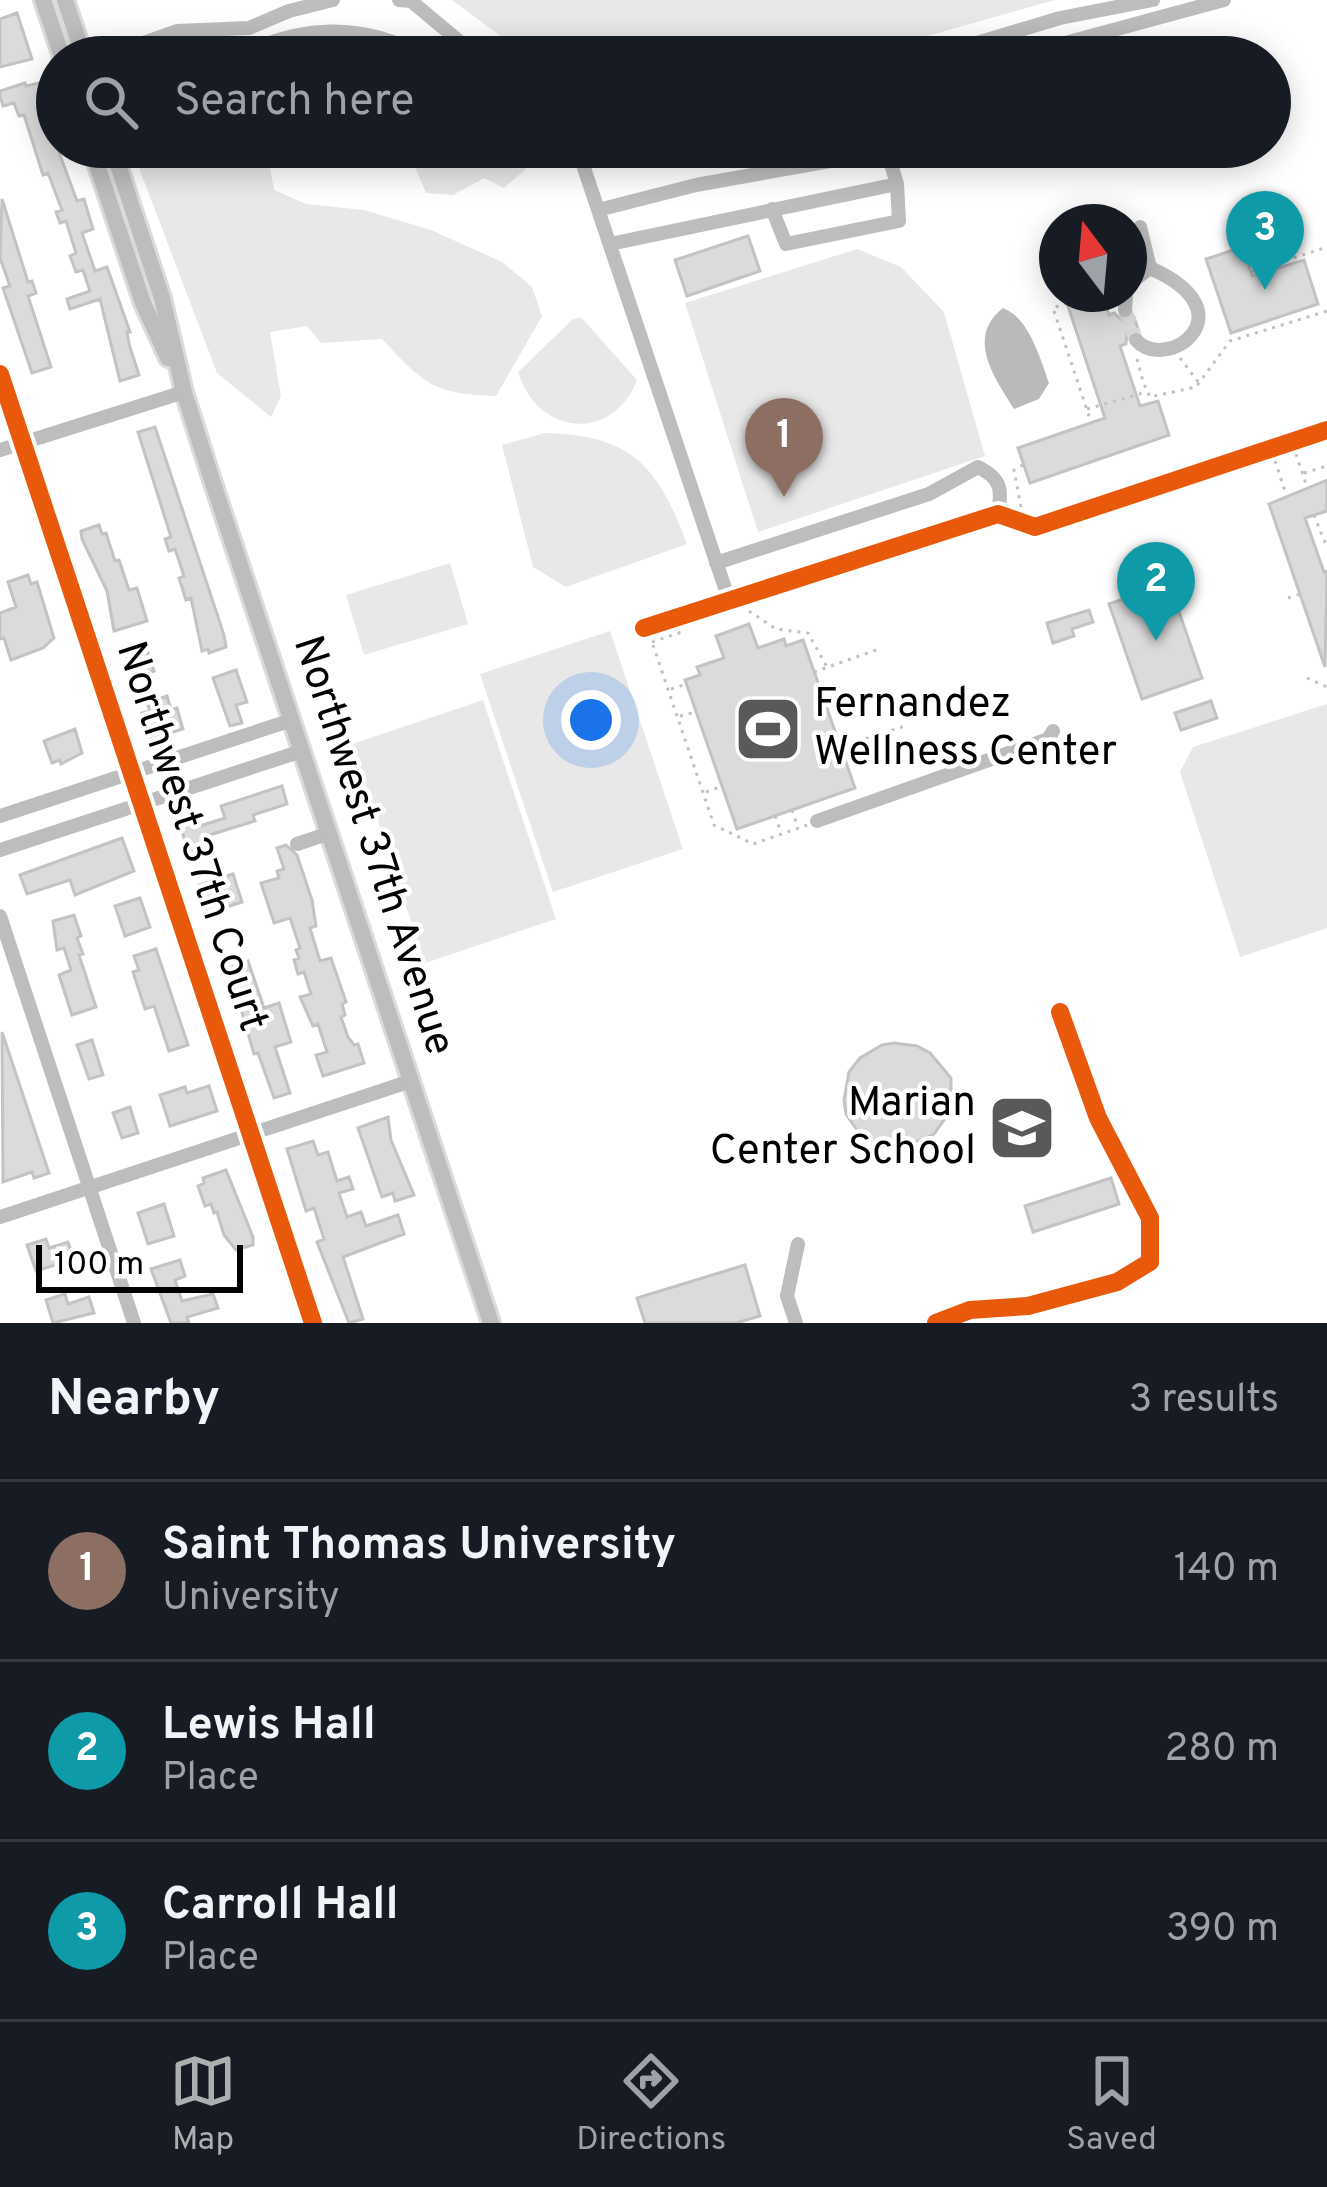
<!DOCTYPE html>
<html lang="en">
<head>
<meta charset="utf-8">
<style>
	:root { --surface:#171b24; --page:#20242c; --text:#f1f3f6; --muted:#9ea1a6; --line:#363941; --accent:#adaeaf }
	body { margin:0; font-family:Overpass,sans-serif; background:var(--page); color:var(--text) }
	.compass { position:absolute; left:1039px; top:204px; width:108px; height:108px; border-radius:50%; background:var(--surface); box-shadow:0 6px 30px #0003; rotate:344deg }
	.scale { position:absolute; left:36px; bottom:30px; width:207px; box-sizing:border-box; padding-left:12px; border:6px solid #000; border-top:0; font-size:33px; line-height:42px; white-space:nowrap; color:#000; -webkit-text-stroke:9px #fff; paint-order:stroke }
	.you { position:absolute; left:591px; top:720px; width:42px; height:42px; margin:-30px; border:9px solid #fff; border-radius:50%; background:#1a73e8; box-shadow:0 0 0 18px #1a73e833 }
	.badge { display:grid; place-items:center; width:78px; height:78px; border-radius:50%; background:var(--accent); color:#fff; font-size:39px; font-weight:700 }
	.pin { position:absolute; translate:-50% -99px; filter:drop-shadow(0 3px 6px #0008) }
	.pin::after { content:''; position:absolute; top:63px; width:42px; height:36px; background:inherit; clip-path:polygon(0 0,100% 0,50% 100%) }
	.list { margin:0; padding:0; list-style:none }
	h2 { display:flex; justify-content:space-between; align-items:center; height:156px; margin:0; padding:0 48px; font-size:51px }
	h2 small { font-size:39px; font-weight:400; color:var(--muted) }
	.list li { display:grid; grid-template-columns:78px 1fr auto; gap:36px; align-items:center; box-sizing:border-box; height:180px; padding:0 48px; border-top:3px solid var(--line) }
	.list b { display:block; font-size:45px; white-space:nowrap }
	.list p { margin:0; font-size:39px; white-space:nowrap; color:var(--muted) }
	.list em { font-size:39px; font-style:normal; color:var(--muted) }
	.icon { flex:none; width:66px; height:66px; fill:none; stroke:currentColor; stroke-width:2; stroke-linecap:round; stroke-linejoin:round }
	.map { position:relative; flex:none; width:1327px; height:1323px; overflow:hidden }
	.search { position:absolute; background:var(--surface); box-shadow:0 6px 30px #0003; left:36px; right:36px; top:36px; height:132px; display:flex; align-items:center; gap:30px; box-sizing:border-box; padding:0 42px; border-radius:66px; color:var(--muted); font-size:45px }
	.sheet { height:696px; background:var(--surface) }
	nav { display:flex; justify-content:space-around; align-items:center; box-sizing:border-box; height:168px; border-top:3px solid var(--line); background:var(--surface); font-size:33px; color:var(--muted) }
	nav a { display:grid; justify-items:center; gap:6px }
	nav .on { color:var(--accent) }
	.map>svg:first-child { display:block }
</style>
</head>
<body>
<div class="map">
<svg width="1327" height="1323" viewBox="0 0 1327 1323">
	<rect width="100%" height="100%" fill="#fff"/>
	<path fill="#e8e8e8" d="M452,0H1055L852,57H529Z
		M336,41L399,55L403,57H275Z
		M131,147H289L268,157L274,190L306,204L364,210L431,230L502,262L532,287L542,316L496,396C433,394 424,384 382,339L321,343L307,326L270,332L281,396L271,417L217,373Z
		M415,147H518L525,170L504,188L484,178L453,195L426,193L415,167Z
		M857,249L901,267L944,312L985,456L758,532L685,303Z
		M581,317L637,380C612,444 537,435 518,372L573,319Z
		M545,433C632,435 658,466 687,544L566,587L533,567L502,445Z
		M450,563L468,624L364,655L346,595Z
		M610,631L683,849L553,892L480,674Z
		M483,700L556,919L425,963L352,744Z
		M1327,704V928L1240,957L1180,772L1193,747Z"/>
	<path fill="#bababa" d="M1003,308C1029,318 1040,358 1049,383L1039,399L1014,409C995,378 965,338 1003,308Z"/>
	<path fill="#dbdbdb" stroke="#c3c3c3" stroke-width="3" d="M17,13L32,59L0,67V19Z
		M25,83L26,86L39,83L51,121L55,119L57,147L77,201L84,199L93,229L82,233L95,271L107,267L130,332H127L129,344L139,375L120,381L100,299L70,309L67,299L90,291L83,270L76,272L70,256L76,253L66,221L60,223L56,212L62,210L48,173L43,175L24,115L19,116L14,103L3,106L0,96V91Z
		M2,199L28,282L32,281L36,293L28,296L51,367L32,373L3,288L10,286L0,258Z
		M748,236L760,271L687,296L675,260Z
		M1243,247L1252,276L1304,260L1318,304L1231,333L1206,259Z
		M1064,294H1102L1109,315L1114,313L1123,321L1134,317L1138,329L1127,333L1126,344L1120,346L1140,406L1158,401L1169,435L1030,483L1018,448L1105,418Z
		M155,427L224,635L226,647L209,653L208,649L202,651L191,598L186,600L179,578L184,576L175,549L169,551L165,539L171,537L138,432Z
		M1327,480V511L1305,518L1324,572L1327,571L1325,667L1269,504Z
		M99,525L102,534L106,533L115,561L119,560L129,590L137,588L147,621L114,631L107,591L82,539L81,531Z
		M28,575L31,584L37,582L54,638L43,648L11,660L4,638L0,639V613L16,607L8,582Z
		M1169,583L1202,678L1142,699L1109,604Z
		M1089,610L1093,622L1072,629L1074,636L1053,643L1047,623Z
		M749,624L758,648L784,639L786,646L803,640L855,788L737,829L685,680L700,675L697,667L724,658L716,636Z
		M145,644L154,671L143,675L140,666L134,668L132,662L129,663L125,651Z
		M236,670L247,702L236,705L242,723L230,726L213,678Z
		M167,696L171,710L177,708L183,729L151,739L142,713L150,711L147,703Z
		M1211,701L1217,718L1181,730L1175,713Z
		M75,729L82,753L61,764L60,760L52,763L44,741Z
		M282,786L287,804L253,815L255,821L203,837L208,851L191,857L179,823L197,817L200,826L225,818L221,806Z
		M122,838L134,871L75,895L70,880L27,894L20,875Z
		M286,845L297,855L312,900L316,926L310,928L320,961L331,958L346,1002L342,1004L345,1015L341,1017L348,1037L354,1045L358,1044L364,1063L323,1076L316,1055L327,1052L318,1024L313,1026L300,997L311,994L304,972L298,974L294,960L299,958L296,950L300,948L290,918L274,923L261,883L279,878L277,871L284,869L277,848Z
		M233,874L242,902L208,913L199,885Z
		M140,898L150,927L125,936L115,906Z
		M74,915L81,936L77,938L83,954L79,955L96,1007L72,1015L59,975L71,970L64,948L57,950L53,921Z
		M156,949L188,1045L169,1051L154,1006L145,1009L133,972L139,970L134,956Z
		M248,961L264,1008L279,1003L291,1042L275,1047L290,1093L274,1098L258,1053L254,1054L229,968Z
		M2,1032L49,1173L34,1178L32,1172L3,1182Z
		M92,1040L103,1075L89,1079L77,1045Z
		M894,1043L917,1046L930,1053L951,1078V1095L949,1113L934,1134L909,1145L887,1148L861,1136L846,1114L844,1100L849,1072L860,1058L882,1045Z
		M209,1086L217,1111L170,1126L160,1095L185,1087L187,1093Z
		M130,1107L138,1133L122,1138L113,1113Z
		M388,1117L391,1140L414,1195L395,1201L393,1193L382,1197L358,1128Z
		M313,1141L318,1155L328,1152L337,1181L349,1177L353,1189L339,1193L347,1217L361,1212L366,1226L398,1215L404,1234L343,1257L363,1319L349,1323L317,1242L324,1239L314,1208L306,1211L287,1149Z
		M226,1170L253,1237V1245L236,1250L224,1235L217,1212L214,1213L211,1204L205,1206L198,1186L204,1183L203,1178Z
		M1111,1178L1119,1204L1033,1232L1025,1206Z
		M164,1204L174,1236L148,1244L138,1213Z
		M46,1239L49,1248L68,1242L74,1259L36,1271L27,1245Z
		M180,1260L185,1276L175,1280L182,1301L213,1294L218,1308L187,1317L189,1323H171L151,1269Z
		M745,1265L760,1316L736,1323H645L637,1298Z
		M65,1294L68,1304L89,1297L94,1313L53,1323L46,1300Z"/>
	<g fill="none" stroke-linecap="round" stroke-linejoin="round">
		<path stroke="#d9d9d9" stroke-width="14" stroke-dasharray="14 7" stroke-linecap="butt" d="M1125,310L1136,340"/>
		<g stroke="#dbdbdb" stroke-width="22">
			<path id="major" d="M43,0L62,57
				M65,0L84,57
				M91,147L143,303L168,358
				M112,147L162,298L184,392L209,471L491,1323"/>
		</g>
		<path stroke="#c2c2c2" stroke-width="3" stroke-dasharray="3 6" stroke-linecap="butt" d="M1251,272L1327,247
			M1067,303L1053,308L1091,422
			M1180,358L1199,383
			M1137,359L1144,385
			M1087,409L1140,394L1145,386L1150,397L1196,387L1230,341L1327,311
			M1296,454L1307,487
			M1275,461L1286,494
			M1304,473L1327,466
			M1021,507L1014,470L1023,465
			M1314,515L1327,548
			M1288,598L1300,594
			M749,611L776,629L808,633L827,667
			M652,642L685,631
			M653,645L714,825L753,844L807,825
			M814,672L879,649
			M1307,678L1327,687
			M671,689L687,684
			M680,716L696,712
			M840,747L905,726
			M706,792L722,786
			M792,810L797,825
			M775,816L781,832"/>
		<path stroke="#bdbdbd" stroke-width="14" d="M399,0L411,1L478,57
			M103,57L177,31L249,28L289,11L333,0
			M237,57C299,25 363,21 424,57
			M930,57L1060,18L1153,0
			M1013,57L1224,0
			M574,147L627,154L693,147
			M577,147L729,600
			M772,209L786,244L899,221L897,184
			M598,210L696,185L887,151L889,147
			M610,244L897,184L887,151
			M1129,284L1150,268
			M1125,310L1126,294
			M1136,340C1166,374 1252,313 1150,268L1140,227
			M0,374L313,1323
			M0,450L184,392
			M716,563L929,494L978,467C1002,479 1002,489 998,514
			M644,628L998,514L1035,527L1327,430
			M0,816L292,720
			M817,821L1048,739L1053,731
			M297,844L330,833
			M0,850L302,751
			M0,916L134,1323
			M0,1217L411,1081
			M796,1323L787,1296L798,1244
			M936,1323L970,1310L1028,1306L1117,1282L1150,1262V1218L1098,1118L1060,1012"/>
		<use href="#major" stroke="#bdbdbd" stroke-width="16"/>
		<g stroke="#fff" stroke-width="26">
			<path id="cycleway" d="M0,374L313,1323
				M644,628L998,514L1035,527L1327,430
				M936,1323L970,1310L1028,1306L1117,1282L1150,1262V1218L1098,1118L1060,1012"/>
		</g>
		<use href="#cycleway" stroke="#e8590c" stroke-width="18"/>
	</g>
	<defs>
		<g id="stadium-square" transform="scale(3.45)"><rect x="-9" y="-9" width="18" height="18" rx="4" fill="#595959" stroke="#fff"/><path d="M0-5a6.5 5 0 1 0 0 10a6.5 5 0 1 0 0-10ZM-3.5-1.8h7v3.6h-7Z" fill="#fff"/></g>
		<g id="school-square" transform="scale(3.45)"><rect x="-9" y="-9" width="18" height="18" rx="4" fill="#595959" stroke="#fff"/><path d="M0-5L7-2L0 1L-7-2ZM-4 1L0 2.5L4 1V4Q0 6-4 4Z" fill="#fff"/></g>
	</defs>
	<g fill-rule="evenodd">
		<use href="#stadium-square" x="768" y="729"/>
		<use href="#school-square" x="1022" y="1128"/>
	</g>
	<g text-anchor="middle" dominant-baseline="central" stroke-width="9" stroke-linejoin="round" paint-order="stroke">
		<g font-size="42" fill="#000" stroke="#fff" text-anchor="start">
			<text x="814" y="705">Fernandez<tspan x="814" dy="48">Wellness Center</tspan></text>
			<text x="976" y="1104" text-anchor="end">Marian<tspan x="976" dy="48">Center School</tspan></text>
		</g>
		<g font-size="42" fill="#000" stroke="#fff">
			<text transform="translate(190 837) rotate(72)">Northwest 37th Court</text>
			<text transform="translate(372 846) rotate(72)">Northwest 37th Avenue</text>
		</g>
	</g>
</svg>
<svg class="compass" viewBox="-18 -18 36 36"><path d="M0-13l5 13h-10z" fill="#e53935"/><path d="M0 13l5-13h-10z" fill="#9ea1a6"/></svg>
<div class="scale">100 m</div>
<div class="you"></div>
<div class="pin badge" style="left:784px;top:497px;background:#8d6e63">1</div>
<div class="pin badge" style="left:1156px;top:641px;background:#0f9aa8">2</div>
<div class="pin badge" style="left:1265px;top:290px;background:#0f9aa8">3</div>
<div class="search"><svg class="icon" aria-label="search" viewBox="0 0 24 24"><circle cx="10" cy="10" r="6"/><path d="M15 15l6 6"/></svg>Search here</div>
</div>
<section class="sheet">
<h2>Nearby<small>3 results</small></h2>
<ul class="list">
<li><span class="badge" style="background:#8d6e63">1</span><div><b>Saint Thomas University</b><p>University</p></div><em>140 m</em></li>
<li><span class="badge" style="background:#0f9aa8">2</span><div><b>Lewis Hall</b><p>Place</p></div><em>280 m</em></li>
<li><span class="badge" style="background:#0f9aa8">3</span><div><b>Carroll Hall</b><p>Place</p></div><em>390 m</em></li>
</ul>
</section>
<nav>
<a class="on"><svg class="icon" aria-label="map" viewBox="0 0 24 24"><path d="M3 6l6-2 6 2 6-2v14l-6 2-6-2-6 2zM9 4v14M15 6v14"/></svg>Map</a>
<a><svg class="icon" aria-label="directions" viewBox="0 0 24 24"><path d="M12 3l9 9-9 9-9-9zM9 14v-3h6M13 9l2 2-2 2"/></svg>Directions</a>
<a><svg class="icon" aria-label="saved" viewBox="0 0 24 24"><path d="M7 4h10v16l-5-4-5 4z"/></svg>Saved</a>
</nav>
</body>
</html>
